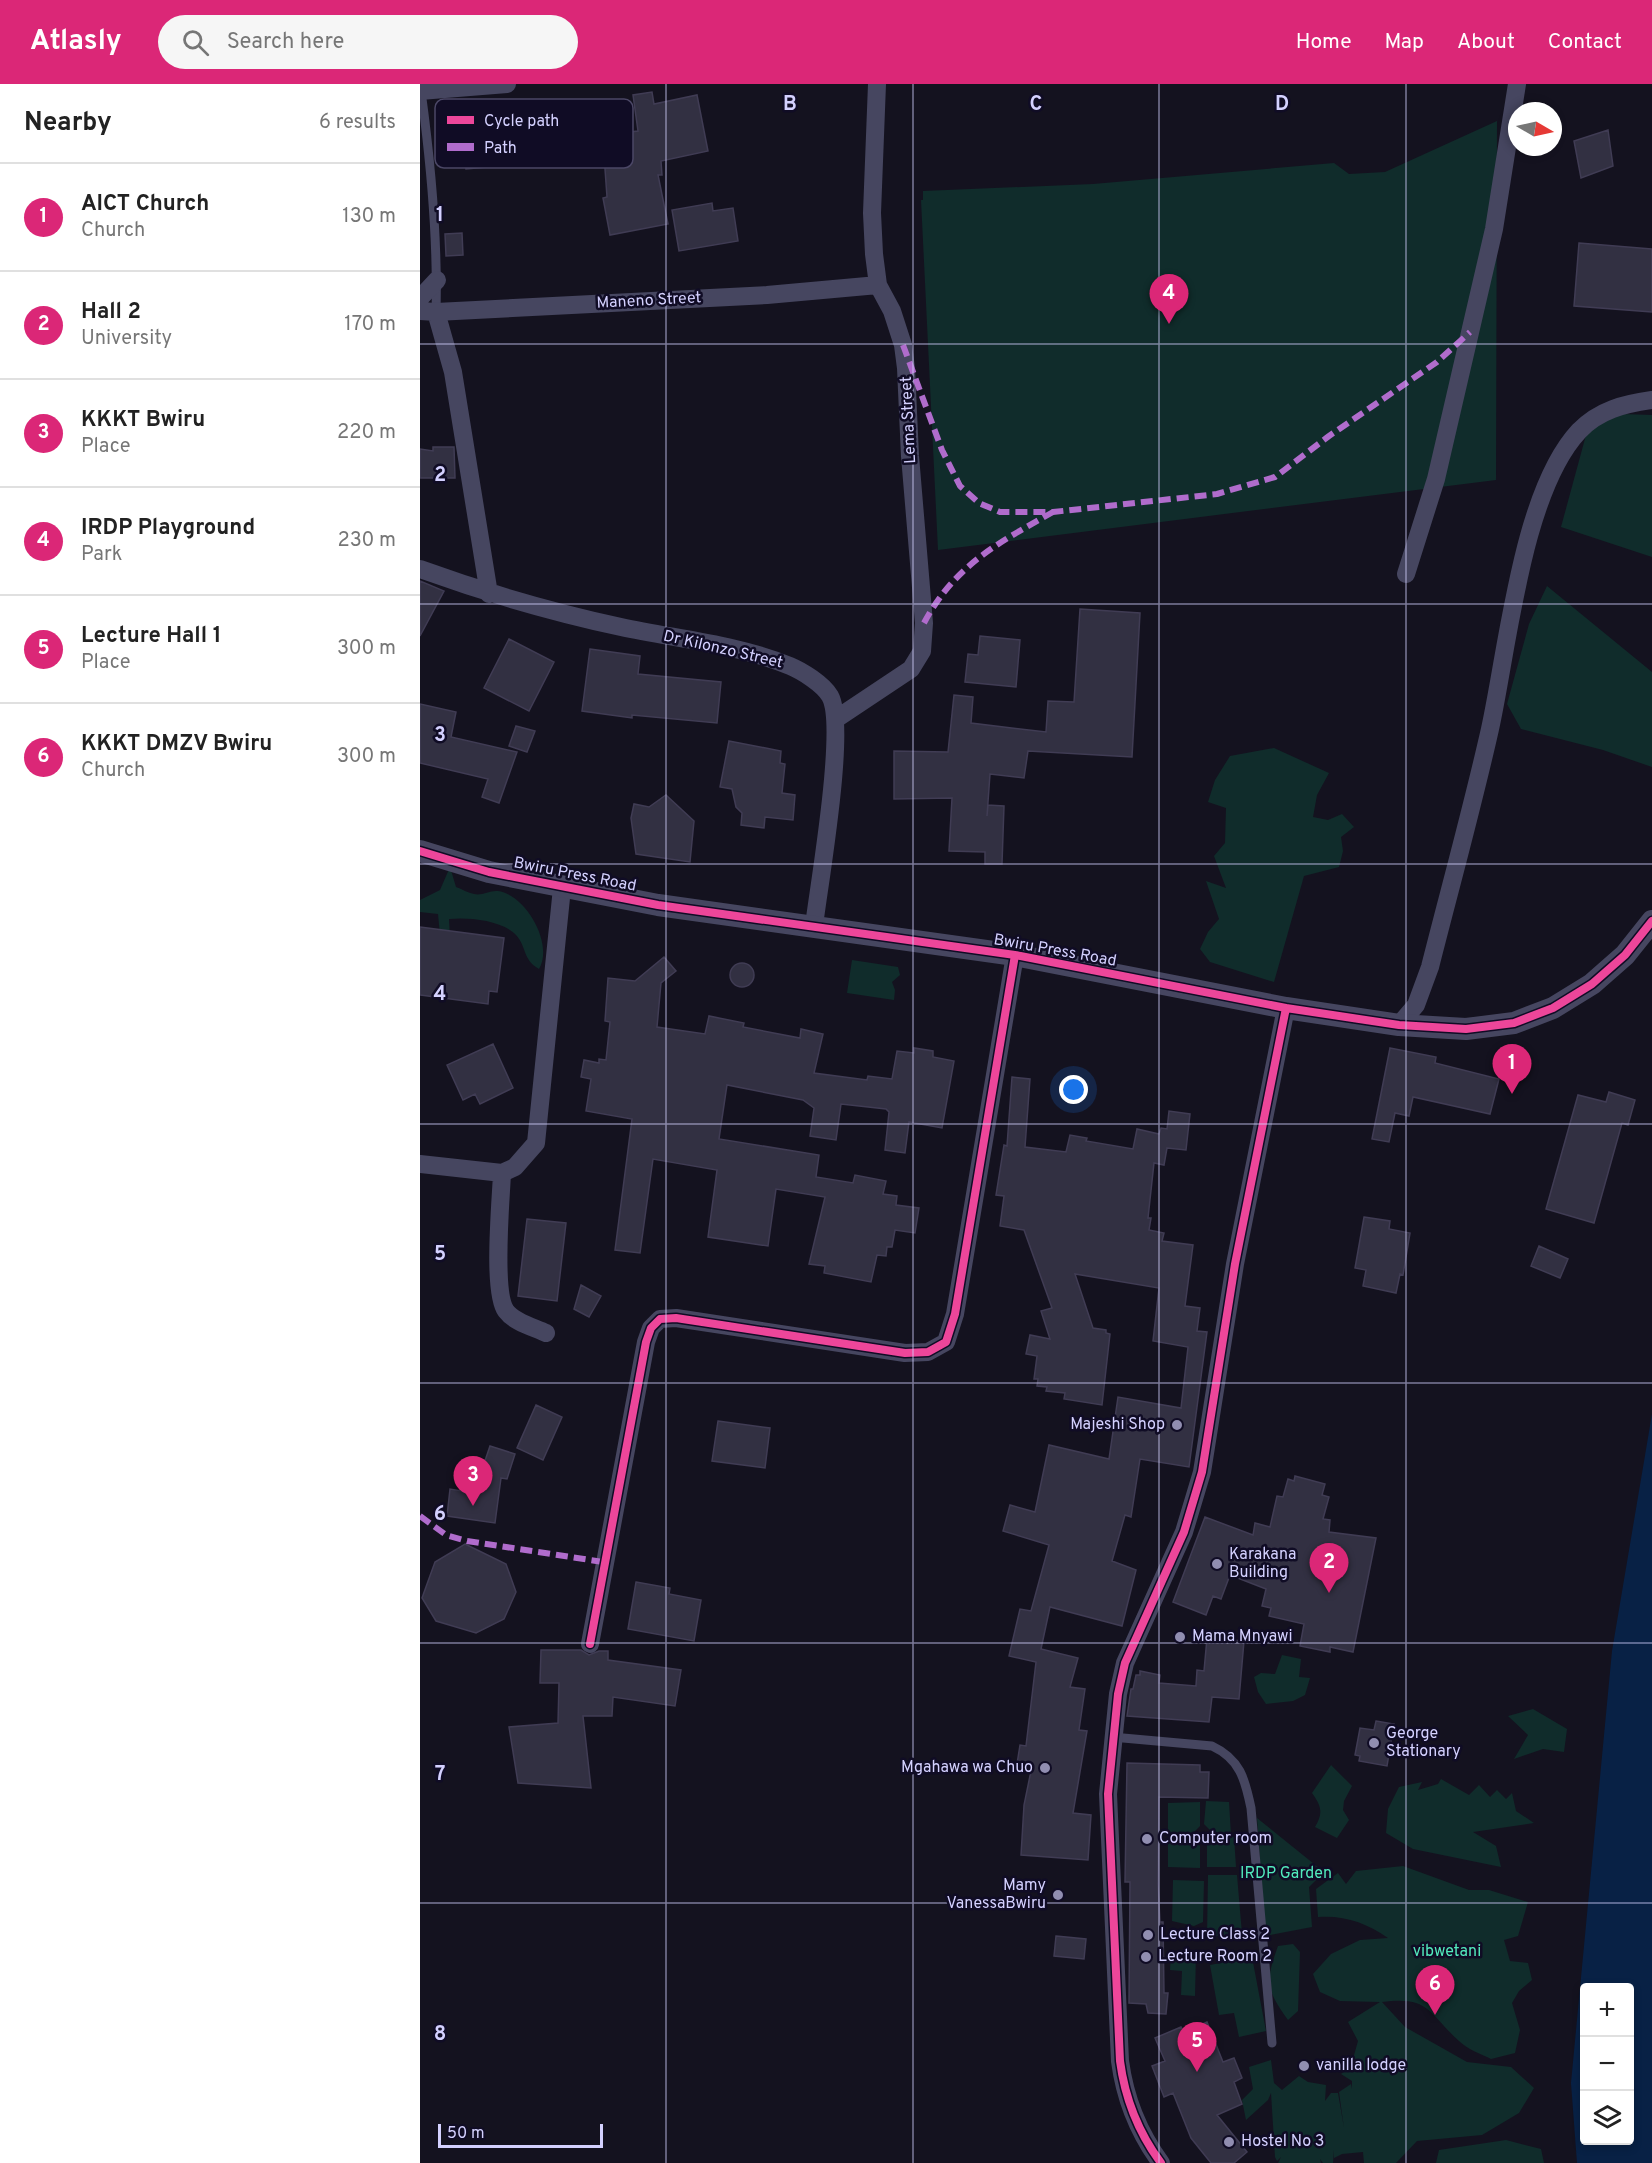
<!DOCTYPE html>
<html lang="en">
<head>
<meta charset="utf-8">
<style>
	:root { --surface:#fff; --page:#f6f6f6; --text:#222; --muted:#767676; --line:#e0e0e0; --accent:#db2777 }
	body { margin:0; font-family:Overpass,sans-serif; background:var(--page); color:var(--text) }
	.controls { position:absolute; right:18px; bottom:18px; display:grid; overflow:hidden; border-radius:6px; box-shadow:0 3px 9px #0003 }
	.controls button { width:54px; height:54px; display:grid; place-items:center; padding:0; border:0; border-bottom:2px solid var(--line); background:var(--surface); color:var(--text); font:30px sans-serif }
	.compass { position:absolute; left:1088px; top:18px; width:54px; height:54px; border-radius:50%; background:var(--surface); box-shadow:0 3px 9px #0003; rotate:99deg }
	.scale { position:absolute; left:18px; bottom:15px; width:165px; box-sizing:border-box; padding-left:6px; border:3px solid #d4d1ff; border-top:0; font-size:16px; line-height:21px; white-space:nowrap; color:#d4d1ff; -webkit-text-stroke:4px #100c25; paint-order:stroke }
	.you { position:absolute; left:654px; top:1006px; width:21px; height:21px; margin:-15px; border:4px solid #fff; border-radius:50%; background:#1a73e8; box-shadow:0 0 0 9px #1a73e833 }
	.badge { display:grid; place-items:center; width:39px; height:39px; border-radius:50%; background:var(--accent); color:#fff; font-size:20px; font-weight:700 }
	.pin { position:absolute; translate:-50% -50px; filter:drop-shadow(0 2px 3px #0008) }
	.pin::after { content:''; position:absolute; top:32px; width:21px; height:18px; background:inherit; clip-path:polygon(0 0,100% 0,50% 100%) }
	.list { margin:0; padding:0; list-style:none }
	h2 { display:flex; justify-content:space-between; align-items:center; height:78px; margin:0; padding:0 24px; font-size:26px }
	h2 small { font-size:20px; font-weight:400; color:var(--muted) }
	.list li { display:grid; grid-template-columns:39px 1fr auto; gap:18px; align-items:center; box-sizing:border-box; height:108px; padding:0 24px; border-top:2px solid var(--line) }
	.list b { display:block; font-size:22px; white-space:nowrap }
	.list p { margin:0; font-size:20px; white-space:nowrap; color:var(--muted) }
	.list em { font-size:20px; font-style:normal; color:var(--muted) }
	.icon { flex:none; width:33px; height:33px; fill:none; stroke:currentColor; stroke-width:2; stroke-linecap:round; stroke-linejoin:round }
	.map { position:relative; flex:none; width:1232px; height:2079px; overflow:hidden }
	header { display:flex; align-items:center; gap:36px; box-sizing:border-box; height:84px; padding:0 30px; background:var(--accent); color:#fff }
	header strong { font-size:28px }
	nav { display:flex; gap:33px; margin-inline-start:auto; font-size:21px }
	.search { width:420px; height:54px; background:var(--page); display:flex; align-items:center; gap:15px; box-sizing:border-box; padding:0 21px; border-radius:33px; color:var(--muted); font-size:22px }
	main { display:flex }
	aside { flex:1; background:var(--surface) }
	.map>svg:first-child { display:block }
</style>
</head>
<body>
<header>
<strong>Atlasly</strong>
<div class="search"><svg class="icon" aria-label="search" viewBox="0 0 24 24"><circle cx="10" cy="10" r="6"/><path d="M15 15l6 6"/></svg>Search here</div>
<nav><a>Home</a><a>Map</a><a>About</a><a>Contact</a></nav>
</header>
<main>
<aside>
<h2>Nearby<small>6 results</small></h2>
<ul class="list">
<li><span class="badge">1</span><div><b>AICT Church</b><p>Church</p></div><em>130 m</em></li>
<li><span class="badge">2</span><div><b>Hall 2</b><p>University</p></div><em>170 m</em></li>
<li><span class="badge">3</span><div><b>KKKT Bwiru</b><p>Place</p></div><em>220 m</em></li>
<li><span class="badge">4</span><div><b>IRDP Playground</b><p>Park</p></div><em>230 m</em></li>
<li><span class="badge">5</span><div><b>Lecture Hall 1</b><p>Place</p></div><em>300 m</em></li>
<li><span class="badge">6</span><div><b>KKKT DMZV Bwiru</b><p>Church</p></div><em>300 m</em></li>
</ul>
</aside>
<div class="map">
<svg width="1232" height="2079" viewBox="0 0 1232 2079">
	<rect width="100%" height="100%" fill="#14121f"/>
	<path fill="#102c2b" d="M1077,37L1076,396L518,466L501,116H503V107L673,100L914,79L929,90L965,88Z
		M1172,329L1232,331V473L1141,443Z
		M1127,502L1232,588V683L1183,666L1101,645L1087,620L1109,540Z
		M854,664L909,689L897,711L893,733L908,736L922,730L934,743L921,753L923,767L919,783L884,792L854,898L790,878L780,865L788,848L799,835L786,797L806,804L794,772L805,759L806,724L788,718L795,696L810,672Z
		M30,783L36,803C42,805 48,809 54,810C62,812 70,806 78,807C106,811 134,860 119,885C102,875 107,863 96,851C82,836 48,833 29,835L31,874L20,851L18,830L0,828V816L20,806Z
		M432,876L478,883L480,891L472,898L475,906L474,916L427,909Z
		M862,1571L881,1575L879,1593L890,1594L885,1611L873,1617L846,1620L838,1608L834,1593L841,1589L855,1590Z
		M1113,1625L1147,1645L1144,1668L1123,1665L1094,1675L1108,1651L1088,1632Z
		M911,1681L932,1702L924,1717L923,1726L929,1736L917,1754L895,1743C903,1729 902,1723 892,1709Z
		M1021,1695L1049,1711L1059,1701L1070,1713L1077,1706L1086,1715L1092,1709L1096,1727L1114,1739L1053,1748L1076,1762L1081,1783L993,1765L966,1749L968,1725L979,1703L1002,1698L998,1706L1018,1700Z
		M786,1717L809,1718L811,1751L802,1752L814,1753L816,1783H787V1758L796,1752L784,1740Z
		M780,1718V1742L771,1751L780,1762V1784L748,1783V1719Z
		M837,1734L904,1788L889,1803L892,1843L850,1851L845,1845Z
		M983,1782L1049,1806H1069L1108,1818L1098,1852L1084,1856L1090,1877L1108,1879L1112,1896L1099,1907L1092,1919L1100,1946L1095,1969L1071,1975C1061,1970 1047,1965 1039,1957C1008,1929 1010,1912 962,1918L985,1943L1047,1978L1091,1983L1114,2004L1099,2029L1062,2051L997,2057L976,2079H944L943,2068L922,2070L914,2074V2066L913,2079H903L900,2075L901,2079H858L861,2073L857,2077L855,2073L851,2009L848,2016L826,2036L822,2016L833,2005L829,1983L851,1976L854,1999L862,2006L879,1992L888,1998L906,2001L905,2017L911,2009H918L924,2044L919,2008L931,2000L932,2005V1997L921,1990L931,1982L938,1957L928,1938L960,1918L920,1917L900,1908L893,1890L911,1870L940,1856L968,1854C947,1839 924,1831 898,1833L896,1805L918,1789L926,1800L936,1787Z
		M788,1791H817L822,1850L787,1853Z
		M753,1796L784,1797L783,1838L774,1842L752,1837Z
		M873,1860L880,1868L878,1927L868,1936C846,1905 845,1898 858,1862Z
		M751,1868L776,1869L775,1912L761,1911L762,1887L750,1886Z
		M832,1873L846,1947L819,1953L814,1929L799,1931L790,1881Z
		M1086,2056L1121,2065L1124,2079H1016L1019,2066Z"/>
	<path fill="#082145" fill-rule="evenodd" d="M1232,1330V2079H1157L1151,1999L1192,1567ZM1164,1904H1210V2056H1164Z"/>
	<path fill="#323042" stroke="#403c54" stroke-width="1.5" d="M232,8L234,20L277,11L288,67L241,77L242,91H238L248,140L190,151L183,114L187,113L184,71L176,72L174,52L218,47L213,11Z
		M94,45L97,73L66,77L67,83L46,85L42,51Z
		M1188,46L1193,82L1161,94L1154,57Z
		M292,119L293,127L313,124L318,157L259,167L252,126Z
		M42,149L43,171L26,172L25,150Z
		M1159,159L1232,165V228L1154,222Z
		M13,363H34L35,394H0V365L13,367Z
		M0,497L24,507L0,552Z
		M660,525L720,529L712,673L608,667L604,694L570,690L567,732L568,721L584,722L582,780H565V768L529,767L532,714L474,715V667L528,668L534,611L553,613L551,639L626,648L628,617L654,618Z
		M560,552L600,556L596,603L545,598L548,570L558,571Z
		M89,555L134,578L109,627L64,604Z
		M170,565L220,572L218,590L301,598L297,639L212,631V634L162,627Z
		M0,620L36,628L31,653L97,668L79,719L62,713L68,695L0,679Z
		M96,642L115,647L107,668L89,662Z
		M309,657L361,667L360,679L365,680L362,709L375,711L373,736L345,733L344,744L321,741L322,729L316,723L312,705L300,703Z
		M246,711L274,737L270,778L216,770L211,734L214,720L229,723Z
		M0,843L84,854L77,908L69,907L68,920L0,911Z
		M244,873L256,887L241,899L237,943L285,950L289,932L324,939L323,943L380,954L381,945L403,950L394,989L447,996L448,992L472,995L477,967L494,969V964L513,967V973L534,977L522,1044L489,1038L485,1069L465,1066L469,1028L466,1025L421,1020L416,1056L390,1052L394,1024L383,1016L307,1001L299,1055L399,1071L396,1093L433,1099L435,1091L466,1097L463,1110L477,1112L476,1121L499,1124L495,1149L475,1146L472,1163H467L466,1172L457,1171L451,1198L404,1189L405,1182L389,1180L405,1113L356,1105L348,1162L288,1153L297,1086L233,1075L220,1169L195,1166L212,1035L166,1027L171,995L161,993L164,976L179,979V975L186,976L190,938L185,937L188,894L215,897Z
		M310 891a12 12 0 1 1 24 0a12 12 0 1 1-24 0Z
		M73,960L93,1004L60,1020L55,1010L43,1016L27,981Z
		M970,964L1016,973L1015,979L1079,995L1070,1030L993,1013L989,1032L975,1029L969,1058L952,1055Z
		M592,993L610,995L605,1063L646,1068L650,1051L667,1054L666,1057L713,1065L717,1045L739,1050L741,1044L747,1045L749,1027L770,1030L766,1066L747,1064L744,1081L734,1079L728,1134H731L729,1146L744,1149L742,1157L773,1161L765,1222L780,1224L777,1247L787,1248L769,1383L720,1375L711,1433L705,1431L692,1477L716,1486L702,1542L630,1523L621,1565L658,1574L650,1603L665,1605L659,1646L667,1647L653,1729L671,1731L668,1776L601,1771L604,1721L612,1682L597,1680L600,1661L606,1662L616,1578L589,1572L600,1525L611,1527L629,1461L583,1447L590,1421L615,1428L629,1361L689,1375L698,1313L761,1324L768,1263L733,1257L739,1204L655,1190L673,1244L686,1246V1249L690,1250L682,1321L644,1315L645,1309L626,1307L627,1303L617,1302L618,1295H614L617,1272L606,1270L610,1251L630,1255L621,1227L632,1224L604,1146L580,1142L584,1112L576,1111L584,1061L587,1062Z
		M1189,1008L1215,1016L1208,1041L1202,1039L1174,1139L1126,1125L1158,1011L1186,1018Z
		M944,1133L970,1137L969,1145L990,1149L983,1191L980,1190L976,1209L943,1202L946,1186L935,1184Z
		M107,1135L146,1139L137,1217L98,1212Z
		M1119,1162L1148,1175L1140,1194L1111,1182Z
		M161,1201L181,1212L169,1233L154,1225Z
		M116,1321L142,1333L123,1376L97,1364Z
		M298,1337L350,1344L345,1384L292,1377Z
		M70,1362L95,1370L87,1395L81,1394L75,1439L27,1432L30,1405L54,1409Z
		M875,1392L905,1400L902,1411L909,1413L903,1435L910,1436L909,1448L956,1454L933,1568L910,1563V1568L880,1562L884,1540L849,1532L851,1524L842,1522L846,1505L810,1491L801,1515L793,1512L786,1531L753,1518L785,1433L833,1451L835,1439L850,1443L857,1412L863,1413L868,1395L874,1397Z
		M45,1460L86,1480L96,1508L84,1535L56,1549L16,1537L2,1514L15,1478Z
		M216,1498L250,1504L249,1510L281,1516L274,1557L208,1545Z
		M787,1554L824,1557L819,1615L792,1613L789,1638L707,1632L711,1605H713L716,1591H720V1587L740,1591L739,1599L776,1602L777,1586L784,1587Z
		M121,1566H161L169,1571L179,1567H188V1576L261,1586L255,1622L193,1613L192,1632H163L171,1704L98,1699L89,1643L138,1639L139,1599H120Z
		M956,1637L974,1640L967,1682L939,1677L940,1672L935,1671L940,1644L954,1646Z
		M707,1679L780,1681V1688H789L788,1714L739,1713L738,1800L740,1838H743L744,1909H748L746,1930L728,1929L726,1920L709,1919L710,1798H705Z
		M636,1852L666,1855L664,1875L634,1872Z
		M787,1938L803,1978L814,1974L822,1994L814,1998L822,2020L797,2031L827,2068L814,2079H791L771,2054L753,2009L744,2013L732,1982L745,1977L735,1954L761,1943L764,1948Z"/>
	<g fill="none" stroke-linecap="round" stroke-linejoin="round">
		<path stroke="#464660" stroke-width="9" d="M1,7C11,80 18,154 16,228
			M692,1653L792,1662C820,1675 825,1695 831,1724L852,1959"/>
		<path stroke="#464660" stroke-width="18" d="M0,7L87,0
			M0,214L17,196
			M0,227L16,228L347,211L458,201
			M16,228L33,288L69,510
			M0,485C66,509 132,528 201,543C256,555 317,560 370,582C382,587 403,600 410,612C427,642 399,800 394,842
			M986,490L1016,395L1074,145L1097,0
			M416,635L491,585L502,567L504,539L490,372L486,284L483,261L472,227L458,201L454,170L452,129L457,0
			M979,941L996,921L1010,883C1030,804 1052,725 1070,645C1088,563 1102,408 1159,347C1179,326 1204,320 1232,316
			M0,1080L82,1089L95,1083L116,1059L142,804
			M82,1089C81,1116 72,1208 86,1227C94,1238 113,1243 126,1249
			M170,1560L226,1258L231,1244L240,1235L256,1234L485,1269L508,1268L526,1258L535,1230L595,871
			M741,2079C718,2048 705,2015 700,1977L688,1710L698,1610L705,1579L764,1448L782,1388L815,1180L866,924"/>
		<path stroke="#464660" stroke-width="22" d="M0,767L69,788L238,821L595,871L866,924L979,941L1046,945L1094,939L1133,924L1172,900L1205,871L1232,837"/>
		<path stroke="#b06ccc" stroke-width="6" stroke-dasharray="12 6" stroke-linecap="butt" d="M483,261L522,366L540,402L559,419L580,428H633L797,410L855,393L909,352L1017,278L1050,248
			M504,539C535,481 578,459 633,428
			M0,1432L26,1451L47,1457L183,1478"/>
		<g stroke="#100c25" stroke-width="11">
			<path id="cycleway" d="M0,767L69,788L238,821L595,871L866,924L979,941L1046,945L1094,939L1133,924L1172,900L1205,871L1232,837
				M170,1560L226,1258L231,1244L240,1235L256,1234L485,1269L508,1268L526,1258L535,1230L595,871
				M741,2079C718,2048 705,2015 700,1977L688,1710L698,1610L705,1579L764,1448L782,1388L815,1180L866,924"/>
		</g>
		<use href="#cycleway" stroke="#ed469a" stroke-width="8"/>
	</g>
	<path fill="none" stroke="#d4d1ff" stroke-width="1.5" stroke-opacity="0.55" d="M246,0V2079M493,0V2079M739,0V2079M986,0V2079M0,260H1232M0,520H1232M0,780H1232M0,1040H1232M0,1299H1232M0,1559H1232M0,1819H1232"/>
	<g fill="#918eb1" stroke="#100c25" stroke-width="2">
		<circle cx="757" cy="1341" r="6"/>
		<circle cx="797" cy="1480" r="6"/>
		<circle cx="760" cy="1553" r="6"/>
		<circle cx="954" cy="1659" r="6"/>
		<circle cx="625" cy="1684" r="6"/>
		<circle cx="727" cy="1755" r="6"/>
		<circle cx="638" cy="1811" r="6"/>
		<circle cx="728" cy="1851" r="6"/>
		<circle cx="726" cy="1873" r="6"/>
		<circle cx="884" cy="1982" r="6"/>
		<circle cx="809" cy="2058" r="6"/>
	</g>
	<g text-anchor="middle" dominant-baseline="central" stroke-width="5" stroke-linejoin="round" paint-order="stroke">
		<g font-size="16" fill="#d4d1ff" stroke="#100c25">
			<text transform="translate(229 217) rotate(-3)">Maneno Street</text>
			<text transform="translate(489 336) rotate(-93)">Lema Street</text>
			<text transform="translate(303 566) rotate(13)">Dr Kilonzo Street</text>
			<text transform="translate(155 791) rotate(11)">Bwiru Press Road</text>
			<text transform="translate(635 867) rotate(10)">Bwiru Press Road</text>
		</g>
		<g font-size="16" fill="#d4d1ff" stroke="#100c25" text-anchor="start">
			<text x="745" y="1341" text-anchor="end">Majeshi Shop</text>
			<text x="809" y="1471">Karakana<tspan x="809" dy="18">Building</tspan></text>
			<text x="772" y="1553">Mama Mnyawi</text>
			<text x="966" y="1650">George<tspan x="966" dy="18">Stationary</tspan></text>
			<text x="613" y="1684" text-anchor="end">Mgahawa wa Chuo</text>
			<text x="739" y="1755">Computer room</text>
			<text x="626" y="1802" text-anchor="end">Mamy<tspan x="626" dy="18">VanessaBwiru</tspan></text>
			<text x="740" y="1851">Lecture Class 2</text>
			<text x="738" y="1873">Lecture Room 2</text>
			<text x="896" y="1982">vanilla lodge</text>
			<text x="821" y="2058">Hostel No 3</text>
		</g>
		<g font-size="16" fill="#52eabd" stroke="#100c25">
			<text x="866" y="1790">IRDP Garden</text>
			<text x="1027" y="1868">vibwetani</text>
		</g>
	</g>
	<rect x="15" y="15" width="198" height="69" rx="9" fill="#100c25" stroke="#4b4766" stroke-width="1.5"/>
	<rect x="27" y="32" width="27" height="8" fill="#ed469a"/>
	<rect x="27" y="59" width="27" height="8" fill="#b06ccc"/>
	<g font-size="16" fill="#d4d1ff">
		<text x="64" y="42">Cycle path</text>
		<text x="64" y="69">Path</text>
	</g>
	<g font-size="20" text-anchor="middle" font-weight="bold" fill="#d4d1ff" stroke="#100c25" stroke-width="5" stroke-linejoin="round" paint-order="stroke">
		<text x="370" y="26">B</text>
		<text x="616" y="26">C</text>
		<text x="862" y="26">D</text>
		<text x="20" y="137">1</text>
		<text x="20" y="397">2</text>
		<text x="20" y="657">3</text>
		<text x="20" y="916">4</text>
		<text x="20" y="1176">5</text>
		<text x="20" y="1436">6</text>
		<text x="20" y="1696">7</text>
		<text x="20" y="1956">8</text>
	</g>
</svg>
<div class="controls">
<button>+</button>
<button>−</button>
<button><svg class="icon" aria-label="layers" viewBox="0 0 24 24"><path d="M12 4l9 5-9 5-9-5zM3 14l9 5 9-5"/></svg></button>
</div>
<svg class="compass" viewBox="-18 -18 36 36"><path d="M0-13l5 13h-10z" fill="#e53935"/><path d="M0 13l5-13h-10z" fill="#767676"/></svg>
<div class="scale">50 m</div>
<div class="you"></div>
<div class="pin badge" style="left:1092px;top:1010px">1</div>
<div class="pin badge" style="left:909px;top:1509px">2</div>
<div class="pin badge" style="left:53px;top:1422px">3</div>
<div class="pin badge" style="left:749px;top:240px">4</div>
<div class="pin badge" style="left:777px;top:1988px">5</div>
<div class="pin badge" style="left:1015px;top:1931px">6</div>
</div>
</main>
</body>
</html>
